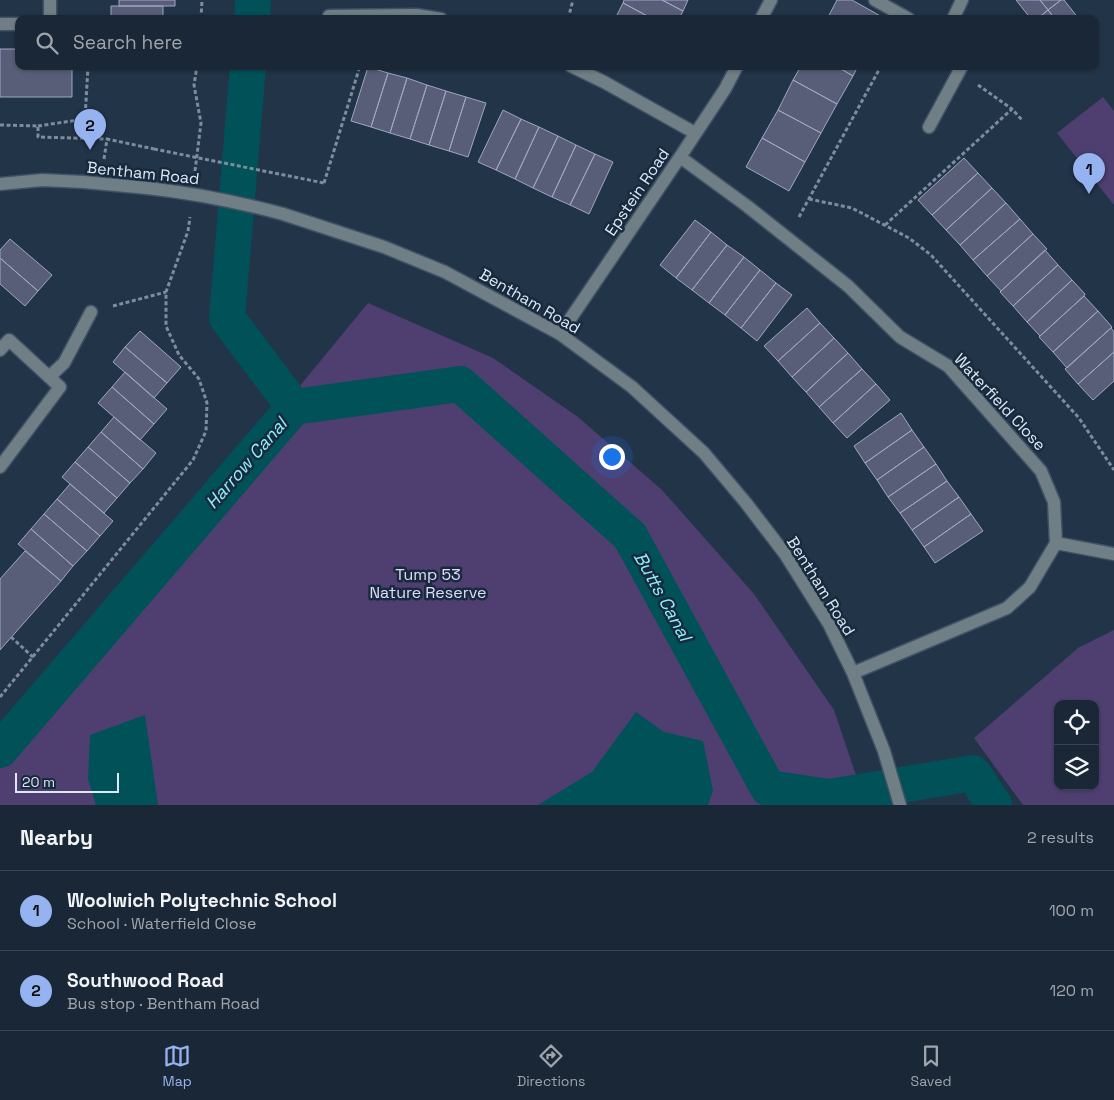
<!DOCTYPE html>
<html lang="en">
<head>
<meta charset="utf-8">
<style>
	:root { --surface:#1a2736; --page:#273342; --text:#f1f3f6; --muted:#9fa5ad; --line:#384451; --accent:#95b2f1 }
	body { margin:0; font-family:"Space Grotesk",sans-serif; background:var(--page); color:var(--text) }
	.controls { position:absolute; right:15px; bottom:15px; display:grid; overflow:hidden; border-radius:10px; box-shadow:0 1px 4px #0004 }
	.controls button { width:45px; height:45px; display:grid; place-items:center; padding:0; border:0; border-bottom:1px solid var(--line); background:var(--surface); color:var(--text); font:25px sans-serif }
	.scale { position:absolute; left:15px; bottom:12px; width:104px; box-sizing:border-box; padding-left:5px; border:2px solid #dde8f5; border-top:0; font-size:14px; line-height:18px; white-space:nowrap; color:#dde8f5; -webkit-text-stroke:4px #182a3d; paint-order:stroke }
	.you { position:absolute; left:611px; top:456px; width:18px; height:18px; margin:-12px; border:4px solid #fff; border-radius:50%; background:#1a73e8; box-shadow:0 0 0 8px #1a73e833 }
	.badge { display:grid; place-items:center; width:32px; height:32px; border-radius:50%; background:var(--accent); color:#111; font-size:16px; font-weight:700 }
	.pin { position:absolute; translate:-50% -41px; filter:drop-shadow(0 1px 2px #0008) }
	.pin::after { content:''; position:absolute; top:26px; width:18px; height:15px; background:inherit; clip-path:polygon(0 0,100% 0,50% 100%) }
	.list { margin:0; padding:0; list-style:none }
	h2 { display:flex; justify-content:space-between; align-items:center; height:65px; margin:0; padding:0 20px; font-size:21px }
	h2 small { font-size:16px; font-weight:400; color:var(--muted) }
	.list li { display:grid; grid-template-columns:32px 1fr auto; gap:15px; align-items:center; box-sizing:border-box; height:80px; padding:0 20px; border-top:1px solid var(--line) }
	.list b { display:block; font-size:19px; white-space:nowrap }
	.list p { margin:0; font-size:16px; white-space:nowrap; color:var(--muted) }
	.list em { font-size:16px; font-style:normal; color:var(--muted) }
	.icon { flex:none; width:28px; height:28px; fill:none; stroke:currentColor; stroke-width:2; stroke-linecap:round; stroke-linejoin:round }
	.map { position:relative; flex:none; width:1114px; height:805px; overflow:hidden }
	.search { position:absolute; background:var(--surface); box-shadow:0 1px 4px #0004; left:15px; right:15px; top:15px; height:55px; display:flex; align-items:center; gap:12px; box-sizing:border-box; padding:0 18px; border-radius:10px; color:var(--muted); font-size:19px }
	.sheet { height:225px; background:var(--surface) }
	nav { display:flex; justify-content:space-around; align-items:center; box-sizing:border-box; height:70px; border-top:1px solid var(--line); background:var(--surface); font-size:14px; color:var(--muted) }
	nav a { display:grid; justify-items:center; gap:2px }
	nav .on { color:var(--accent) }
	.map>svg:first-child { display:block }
</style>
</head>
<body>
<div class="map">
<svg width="1114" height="805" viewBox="0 0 1114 805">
	<rect width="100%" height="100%" fill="#223448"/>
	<path fill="#4e3f70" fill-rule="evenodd" d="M1103,97L1114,111V205L1057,133Z
		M368,303L493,358L578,417L662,490L754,594L834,710L866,805H0V751Z
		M1114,630V805H1023L974,738L1078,648ZM1058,704H1095V786H1058Z"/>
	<path fill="#015159" d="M636,712L664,732L703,741L713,790L708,805H538L592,772Z
		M145,715L158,805H96L88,779L90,735Z"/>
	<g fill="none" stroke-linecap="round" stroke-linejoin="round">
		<path stroke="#015159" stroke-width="36" d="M252,19L253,0
			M248,66L227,318L294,407
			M294,407L460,384L630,536L768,788L830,797L973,773L994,805
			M0,750L294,407"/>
	</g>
	<path fill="#585e78" stroke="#9ea6c3" d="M119,0H175V6H119Z
		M624,0H662L683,11L679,19H653L623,3Z
		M662,0H688L683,11Z
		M837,0H852L884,18L827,19Z
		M1016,0H1040L1048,10L1037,19H1031Z
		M1040,0H1061L1048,10Z
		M1061,0H1064L1079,19H1055L1048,10Z
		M623,3L653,19H615Z
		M111,6H163V19H111Z
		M1048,10L1055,19H1037Z
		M0,49H19V66H72V97H0Z
		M801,66H836L853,76L837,104L793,80Z
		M836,66H858L853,76Z
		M368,67L388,73L371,127L351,121Z
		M388,73L407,78L390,133L371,127Z
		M407,78L427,85L410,139L390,133Z
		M793,80L837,104L821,133L778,110Z
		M427,85L446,91L429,145L410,139Z
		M446,91L466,97L449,151L429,145Z
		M466,97L486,103L468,157L449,151Z
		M503,110L521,119L496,170L478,162Z
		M778,110L821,133L805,162L762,138Z
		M521,119L539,127L515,179L496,170Z
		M539,127L558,136L533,188L515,179Z
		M558,136L576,145L552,197L533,188Z
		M762,138L805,162L789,191L746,167Z
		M576,145L595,154L570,205L552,197Z
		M595,154L613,162L589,214L570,205Z
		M964,158L978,173L932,215L918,200Z
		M978,173L992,188L946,230L932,215Z
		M992,188L1006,203L960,245L946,230Z
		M1006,203L1020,219L973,260L960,245Z
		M1020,219L1033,234L987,276L973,260Z
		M695,220L711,232L676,278L660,265Z
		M711,232L727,245L692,290L676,278Z
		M1033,234L1047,249L1001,291L987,276Z
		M10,239L52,275L38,291L0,258V250Z
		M727,245L744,257L709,303L692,290Z
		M1045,250L1058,265L1013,306L1000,292Z
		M744,257L760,270L725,315L709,303Z
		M0,258L38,291L25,306L0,284Z
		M1058,265L1072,280L1027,322L1013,306Z
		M760,270L776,283L741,328L725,315Z
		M1072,280L1085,294L1084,296L1040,336L1027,322Z
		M776,283L792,295L757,341L741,328Z
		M1084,296L1098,311L1053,352L1039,337Z
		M807,308L820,323L778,361L764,346Z
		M1098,311L1112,327L1067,368L1053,352Z
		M820,323L834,338L792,377L778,361Z
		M1111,328L1114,332V352L1078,384L1065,369Z
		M140,331L181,367L167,383L125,347Z
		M834,338L848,353L806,392L792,377Z
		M125,347L167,383L154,398L113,362Z
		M1114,352V381L1093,400L1078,384Z
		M848,353L862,369L819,407L806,392Z
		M862,369L876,384L833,423L819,407Z
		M125,372L167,409L154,424L112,387Z
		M876,384L890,400L847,438L833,423Z
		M112,387L154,424L140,440L98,403Z
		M901,413L912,430L865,463L854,446Z
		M114,417L156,453L143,469L101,432Z
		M912,430L924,447L877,480L865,463Z
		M101,432L143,469L130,483L88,447Z
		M88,447L130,483L117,498L75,462Z
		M924,447L936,464L888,497L877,480Z
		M75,462L117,498L104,513L62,477Z
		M936,464L947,481L900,513L888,497Z
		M947,481L959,497L912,530L900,513Z
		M70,484L113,521L100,536L57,499Z
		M959,497L971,514L924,547L912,530Z
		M57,499L100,536L87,551L44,514Z
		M44,514L87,551L73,566L31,529Z
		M971,514L983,531L935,563L924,547Z
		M31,529L73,566L61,581L18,544Z
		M25,551L61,581L0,650V579Z"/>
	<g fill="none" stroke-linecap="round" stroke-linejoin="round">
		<g stroke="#405164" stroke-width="15">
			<path id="minor" d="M50,0V19
				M875,0L909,19
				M329,16L416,15L441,19
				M761,19L771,0
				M953,19L962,0
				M0,24H19
				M571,66L604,82L695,133
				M929,127L962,66
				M680,157L747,206L848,286L900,337L948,366L1041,471L1054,502L1056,543L1030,587L1007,608L853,673
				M0,184L42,180L84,182L147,188
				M283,214L384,247L445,272L560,334L632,387L704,453L746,503L785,554L829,624L853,673L884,751L900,805
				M560,334L680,157L725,89L737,66
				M0,350L9,340L60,387L0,467
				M49,377L64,363L91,312
				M1056,543L1114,554"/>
		</g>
		<path stroke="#7e8c9d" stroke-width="3" stroke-dasharray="4 2.5" stroke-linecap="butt" d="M201,19L202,0
			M568,19L573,0
			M978,85L1012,109
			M0,125L38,126V137L107,139
			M38,126L85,119L88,66
			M104,159L107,139L154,149
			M195,171L201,123L194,85L197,66
			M324,183L360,66
			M809,199L852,208L909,238L931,255L1079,418L1114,470
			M799,217L881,66
			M885,225L1012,109L1022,120
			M113,306L166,292
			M11,637L34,658
			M0,697L193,460L206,431L207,403L199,379L179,355L166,326V292L188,231L190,217"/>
		<use href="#minor" stroke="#707e85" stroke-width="12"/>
		<g stroke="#405164" stroke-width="15" stroke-linecap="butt">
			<path id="minor-bridge" d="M147,188C193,193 238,202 283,214"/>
		</g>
		<path stroke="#7e8c9d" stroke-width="3" stroke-dasharray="4 2.5" stroke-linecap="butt" d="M154,149L324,183"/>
		<use href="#minor-bridge" stroke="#707e85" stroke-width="12"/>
	</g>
	<g text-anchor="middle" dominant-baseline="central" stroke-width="5" stroke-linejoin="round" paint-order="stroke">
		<g font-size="16" fill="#dde8f5" stroke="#182a3d">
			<text transform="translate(143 173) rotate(6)">Bentham Road</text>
			<text transform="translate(637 192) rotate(-56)">Epstein Road</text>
			<text transform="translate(530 301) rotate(30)">Bentham Road</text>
			<text transform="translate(1000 402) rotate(47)">Waterfield Close</text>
			<text transform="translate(821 586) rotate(58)">Bentham Road</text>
		</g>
		<g font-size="16" fill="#e2dafb" stroke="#182a3d">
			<text x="428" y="574">Tump 53<tspan x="428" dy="18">Nature Reserve</tspan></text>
		</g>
		<g font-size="18" font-style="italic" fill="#90effc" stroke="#182a3d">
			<text transform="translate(246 463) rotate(-49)">Harrow Canal</text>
			<text transform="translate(663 596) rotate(61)">Butts Canal</text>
		</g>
	</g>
</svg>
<div class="controls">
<button><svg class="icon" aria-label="locate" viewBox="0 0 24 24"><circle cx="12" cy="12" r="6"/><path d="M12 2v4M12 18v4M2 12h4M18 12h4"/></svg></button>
<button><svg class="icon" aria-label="layers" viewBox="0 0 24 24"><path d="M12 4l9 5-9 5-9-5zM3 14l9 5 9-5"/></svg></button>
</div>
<div class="scale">20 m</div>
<div class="you"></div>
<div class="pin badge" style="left:1089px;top:194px">1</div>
<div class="pin badge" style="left:90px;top:150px">2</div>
<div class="search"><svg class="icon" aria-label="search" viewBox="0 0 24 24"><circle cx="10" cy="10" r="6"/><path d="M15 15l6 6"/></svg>Search here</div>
</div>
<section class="sheet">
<h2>Nearby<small>2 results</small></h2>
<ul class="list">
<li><span class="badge">1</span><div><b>Woolwich Polytechnic School</b><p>School · Waterfield Close</p></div><em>100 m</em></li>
<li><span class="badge">2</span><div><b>Southwood Road</b><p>Bus stop · Bentham Road</p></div><em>120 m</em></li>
</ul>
</section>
<nav>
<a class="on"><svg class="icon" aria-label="map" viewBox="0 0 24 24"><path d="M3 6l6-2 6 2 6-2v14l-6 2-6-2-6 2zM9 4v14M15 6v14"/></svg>Map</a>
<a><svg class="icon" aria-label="directions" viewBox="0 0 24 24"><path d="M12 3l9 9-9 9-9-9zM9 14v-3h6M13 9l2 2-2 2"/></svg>Directions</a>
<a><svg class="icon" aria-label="saved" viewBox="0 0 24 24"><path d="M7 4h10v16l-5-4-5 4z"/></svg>Saved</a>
</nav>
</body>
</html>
